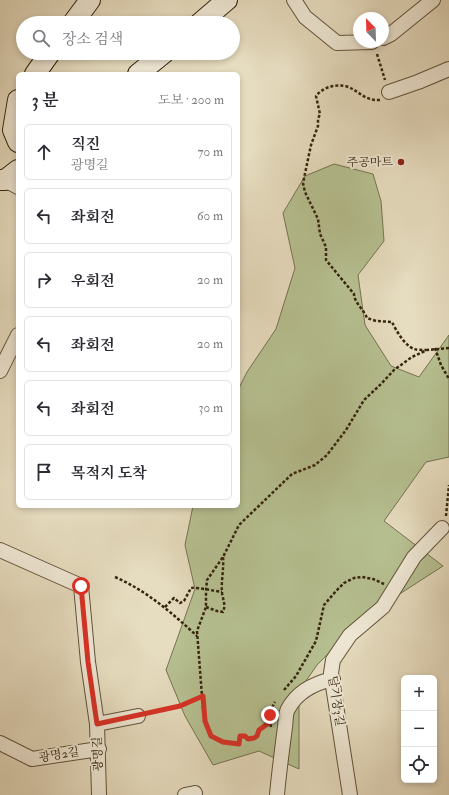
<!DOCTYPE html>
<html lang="ko">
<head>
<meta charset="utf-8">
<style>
	:root { --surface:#fff; --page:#f7f7f7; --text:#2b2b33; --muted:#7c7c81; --line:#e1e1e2 }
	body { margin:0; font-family:"IM FELL Double Pica","Noto Serif KR",serif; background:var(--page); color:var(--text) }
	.controls { position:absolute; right:12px; bottom:12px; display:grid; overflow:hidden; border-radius:6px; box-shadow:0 2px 6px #0003 }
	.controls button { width:36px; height:36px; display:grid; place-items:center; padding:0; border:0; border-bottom:1px solid var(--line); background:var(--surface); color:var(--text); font:20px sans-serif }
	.compass { position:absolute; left:353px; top:12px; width:36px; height:36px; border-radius:50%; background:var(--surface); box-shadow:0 2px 6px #0003; rotate:337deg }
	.stop { position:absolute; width:12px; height:12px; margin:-9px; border:3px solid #d93025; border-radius:50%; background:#fff }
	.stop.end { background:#d93025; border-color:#fff; box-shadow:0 1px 4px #0008 }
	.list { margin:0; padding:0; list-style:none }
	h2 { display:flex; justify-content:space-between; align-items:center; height:52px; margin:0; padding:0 16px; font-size:17px }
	h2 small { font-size:13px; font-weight:400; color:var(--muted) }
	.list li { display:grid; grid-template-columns:26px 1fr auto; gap:12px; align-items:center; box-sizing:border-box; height:56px; margin:0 8px 8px; padding:0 8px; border:1px solid var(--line); border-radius:6px }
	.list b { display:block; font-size:15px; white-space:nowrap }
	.list p { margin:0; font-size:13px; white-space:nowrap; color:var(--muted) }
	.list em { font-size:13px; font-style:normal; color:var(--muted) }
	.icon { flex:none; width:22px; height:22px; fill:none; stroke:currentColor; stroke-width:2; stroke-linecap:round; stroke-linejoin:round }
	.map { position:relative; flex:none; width:449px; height:795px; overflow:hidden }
	.search { position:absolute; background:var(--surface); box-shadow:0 2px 6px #0003; left:16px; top:16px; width:224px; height:44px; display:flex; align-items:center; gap:10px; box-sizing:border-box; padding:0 14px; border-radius:22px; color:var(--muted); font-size:15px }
	.panel { position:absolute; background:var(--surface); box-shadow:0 2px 6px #0003; left:16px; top:72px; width:224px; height:436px; border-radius:6px }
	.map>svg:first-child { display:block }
</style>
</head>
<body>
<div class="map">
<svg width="449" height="795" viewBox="0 0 449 795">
	<rect width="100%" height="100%" fill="#e6dcbf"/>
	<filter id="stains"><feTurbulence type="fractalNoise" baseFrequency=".005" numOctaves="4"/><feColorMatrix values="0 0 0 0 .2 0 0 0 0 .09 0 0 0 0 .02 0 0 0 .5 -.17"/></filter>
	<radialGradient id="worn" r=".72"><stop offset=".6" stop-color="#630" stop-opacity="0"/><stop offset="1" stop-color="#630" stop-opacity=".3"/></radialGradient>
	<path fill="#b6c091" stroke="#767250" d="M334,164L373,174L381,201L384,241L358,275L365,325L391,366L419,377L449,335V457L426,462L384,521L443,566L364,617L317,665L299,691V769L259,751L213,765L185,716L166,670L195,589L185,545L193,506H238V390L247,372L276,329L295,268L283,213L305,176Z"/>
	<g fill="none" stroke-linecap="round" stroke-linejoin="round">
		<g stroke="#62533a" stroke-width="16">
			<path id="street" d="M294,0L305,17L337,43L372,42
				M383,38L391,34L433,0
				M389,92L418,82L449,69
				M5,180L18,187
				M0,371L18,335
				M0,550L81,586L88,662L97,724L99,795
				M97,724L138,716
				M0,743L32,759L99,749
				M185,795L195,793
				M277,795C279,772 282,750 285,727C286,722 285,714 288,709C297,692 315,683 333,679
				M350,795L331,673L333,660L350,635L383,607L414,557L442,528"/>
		</g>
		<g stroke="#36250e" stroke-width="22">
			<path id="secondary" d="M73,23L90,0
				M200,23L227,0
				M35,74L50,53
				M138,74L164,53
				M18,100L13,130L18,142
				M0,180H5L18,170"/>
		</g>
		<path stroke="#36250e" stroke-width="2.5" stroke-dasharray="3 2" stroke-linecap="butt" d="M377,54L385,80
			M380,100C363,101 358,89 345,86C334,84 322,88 316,96L320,114L318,119V126L311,145L303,183L305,192L318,219L320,234L326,247V260L354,294C354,302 364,310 367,318L376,321L392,322C396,330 404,345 414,349C417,350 422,350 426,350
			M435,348L441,365L449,379
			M446,516L449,485
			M115,577C147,591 172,613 197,636
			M165,607L174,598L180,603L184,601L191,588C198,587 214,591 222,592
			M206,607L217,611L223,612C226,605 223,600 222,593C221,581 224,569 223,557
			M284,690L296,676L316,641L324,605L336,591L344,583L354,578L362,577L373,579L384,584
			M150,713L180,706L203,696
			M270,722L259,730L257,736L254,738L248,739L245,736H240L239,744L223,742L211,736L205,721L203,709L197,631L206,607V591L207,580L223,557L239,525L292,474L315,465L327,455L346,430L364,400L381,384L394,370L412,357L427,350L449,348
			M271,727C269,718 270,710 275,702"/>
		<use href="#street" stroke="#efe8d5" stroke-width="14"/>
		<use href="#secondary" stroke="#efe8d5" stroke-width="20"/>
	</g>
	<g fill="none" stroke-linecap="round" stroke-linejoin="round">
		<path stroke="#d93025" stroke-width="5" d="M81,586L88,662L97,724L180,706L203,696L205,721L211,736L223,742L239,744L240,736H245L248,739L254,738L257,736L259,730L270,722V715"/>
	</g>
	<circle fill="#8f2418" stroke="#efe8d5" stroke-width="1.5" cx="401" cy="162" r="4"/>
	<g text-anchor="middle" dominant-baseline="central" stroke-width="4" stroke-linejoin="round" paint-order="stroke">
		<g font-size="12" fill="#36250e" stroke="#efe8d5" text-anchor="end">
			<text x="393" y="162">주공마트</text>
		</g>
		<g font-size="12" fill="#36250e" stroke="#efe8d5">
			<text transform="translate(336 701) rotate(81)">달기장3길</text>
			<text transform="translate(98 754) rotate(-92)">광명길</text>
			<text transform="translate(59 755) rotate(-9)">광명2길</text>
		</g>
	</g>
	<rect width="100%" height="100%" filter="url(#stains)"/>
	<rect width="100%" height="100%" fill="url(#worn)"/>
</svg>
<div class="controls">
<button>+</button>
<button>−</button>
<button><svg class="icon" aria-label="locate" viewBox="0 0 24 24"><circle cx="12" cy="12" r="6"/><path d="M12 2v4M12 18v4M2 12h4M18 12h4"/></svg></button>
</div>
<svg class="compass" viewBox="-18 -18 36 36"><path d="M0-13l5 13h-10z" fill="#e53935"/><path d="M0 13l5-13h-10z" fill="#7c7c81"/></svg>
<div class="stop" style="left:81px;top:586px"></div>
<div class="stop end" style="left:270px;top:715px"></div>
<div class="search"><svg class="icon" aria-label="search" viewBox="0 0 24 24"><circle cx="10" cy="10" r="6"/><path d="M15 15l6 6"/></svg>장소 검색</div>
<section class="panel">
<h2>3 분<small>도보 · 200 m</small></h2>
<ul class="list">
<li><svg class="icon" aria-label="ahead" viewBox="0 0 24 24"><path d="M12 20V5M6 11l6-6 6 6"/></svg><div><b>직진</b><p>광명길</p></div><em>70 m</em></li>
<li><svg class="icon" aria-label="left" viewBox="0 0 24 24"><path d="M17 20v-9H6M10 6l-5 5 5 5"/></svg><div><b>좌회전</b></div><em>60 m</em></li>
<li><svg class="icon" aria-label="right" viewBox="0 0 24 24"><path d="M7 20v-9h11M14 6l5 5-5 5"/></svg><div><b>우회전</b></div><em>20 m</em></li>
<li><svg class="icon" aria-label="left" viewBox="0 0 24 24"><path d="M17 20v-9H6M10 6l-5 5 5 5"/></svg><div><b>좌회전</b></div><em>20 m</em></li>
<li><svg class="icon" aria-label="left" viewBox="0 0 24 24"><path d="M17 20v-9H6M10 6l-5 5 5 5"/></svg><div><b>좌회전</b></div><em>30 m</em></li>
<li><svg class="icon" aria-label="arrive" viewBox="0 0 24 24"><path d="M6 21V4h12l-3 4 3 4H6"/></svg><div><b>목적지 도착</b></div></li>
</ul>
</section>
</div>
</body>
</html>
